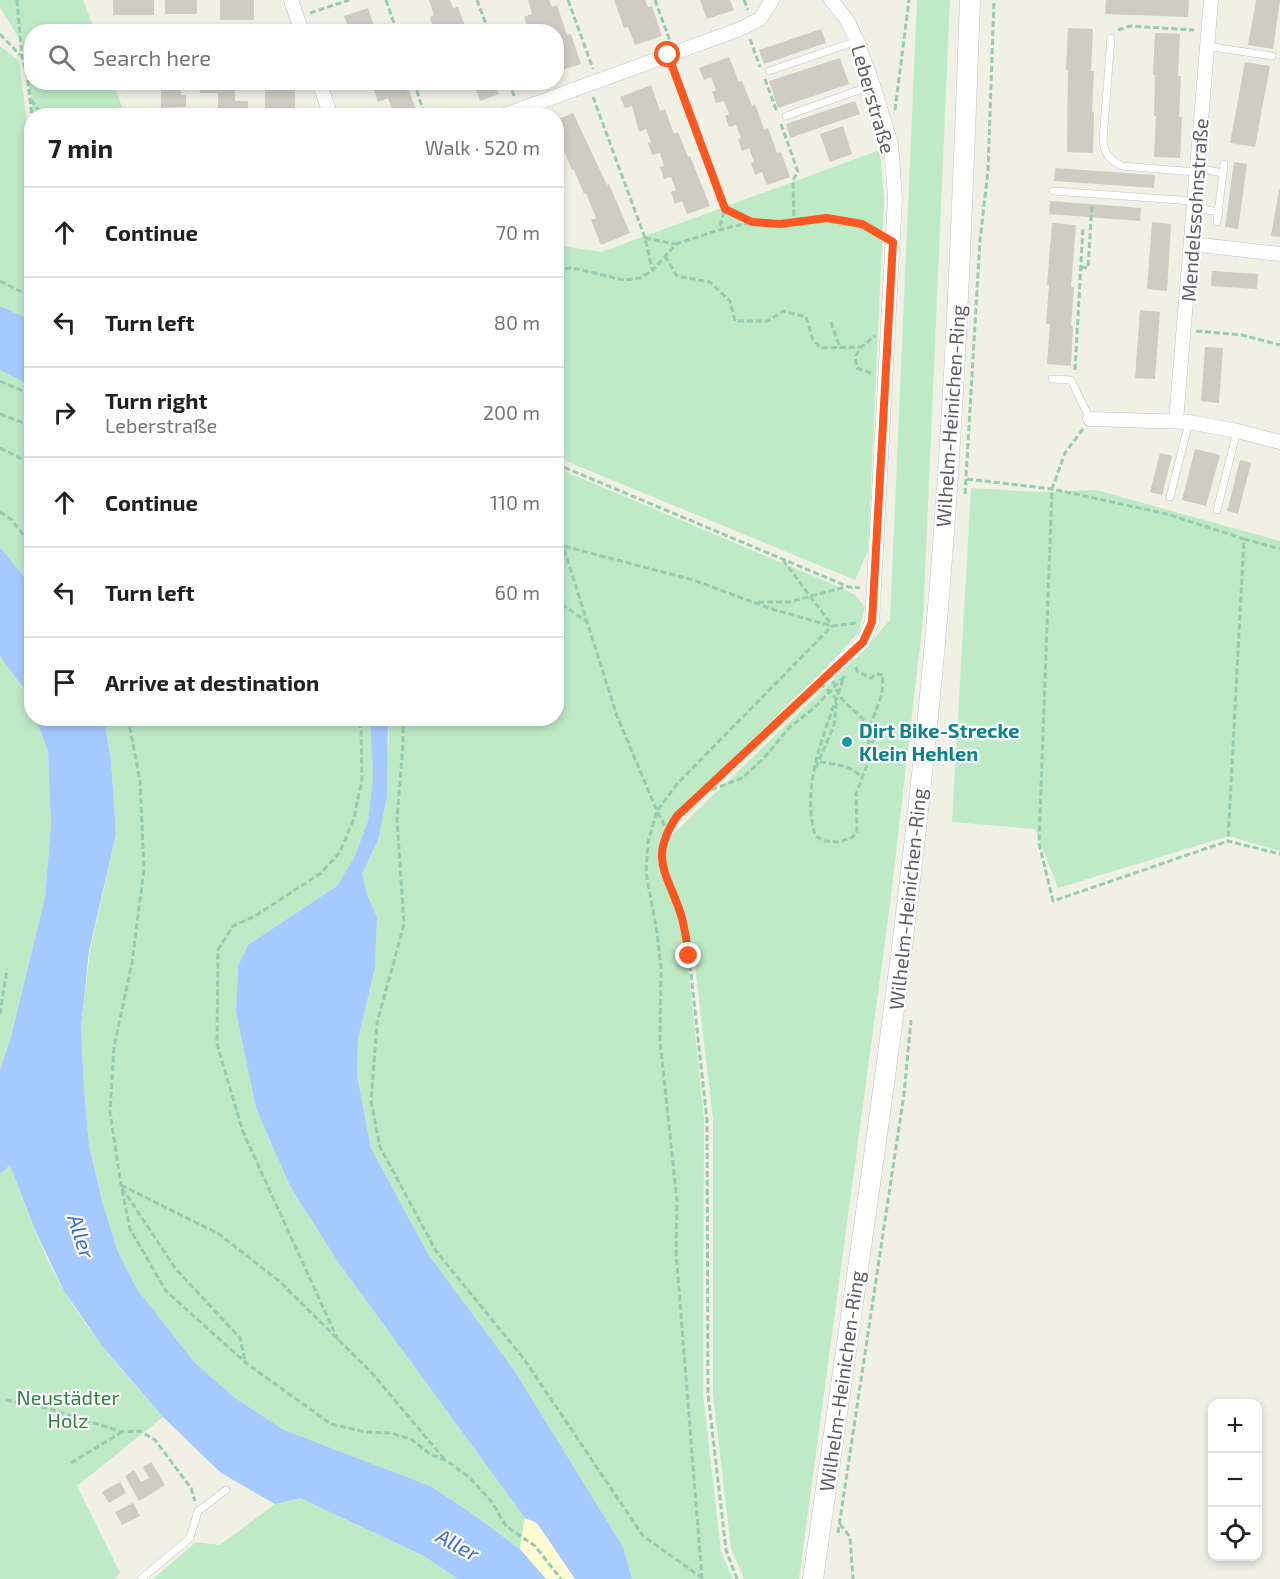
<!DOCTYPE html>
<html lang="en">
<head>
<meta charset="utf-8">
<style>
	:root { --surface:#fff; --page:#f6f6f6; --text:#202124; --muted:#757577; --line:#e0e0e0 }
	body { margin:0; font-family:"Exo 2",sans-serif; background:var(--page); color:var(--text) }
	.controls { position:absolute; right:18px; bottom:18px; display:grid; overflow:hidden; border-radius:12px; box-shadow:0 3px 9px #0003 }
	.controls button { width:54px; height:54px; display:grid; place-items:center; padding:0; border:0; border-bottom:2px solid var(--line); background:var(--surface); color:var(--text); font:30px sans-serif }
	.stop { position:absolute; width:18px; height:18px; margin:-14px; border:4px solid #fb5720; border-radius:50%; background:#fff }
	.stop.end { background:#fb5720; border-color:#fff; box-shadow:0 2px 6px #0008 }
	.list { margin:0; padding:0; list-style:none }
	h2 { display:flex; justify-content:space-between; align-items:center; height:78px; margin:0; padding:0 24px; font-size:26px }
	h2 small { font-size:20px; font-weight:400; color:var(--muted) }
	.list li { display:grid; grid-template-columns:39px 1fr auto; gap:18px; align-items:center; box-sizing:border-box; height:90px; padding:0 24px; border-top:2px solid var(--line) }
	.list b { display:block; font-size:22px; white-space:nowrap }
	.list p { margin:0; font-size:20px; white-space:nowrap; color:var(--muted) }
	.list em { font-size:20px; font-style:normal; color:var(--muted) }
	.icon { flex:none; width:33px; height:33px; fill:none; stroke:currentColor; stroke-width:2; stroke-linecap:round; stroke-linejoin:round }
	.map { position:relative; flex:none; width:1280px; height:1579px; overflow:hidden }
	.search { position:absolute; background:var(--surface); box-shadow:0 3px 9px #0003; left:24px; top:24px; width:540px; height:66px; display:flex; align-items:center; gap:15px; box-sizing:border-box; padding:0 21px; border-radius:24px; color:var(--muted); font-size:22px }
	.panel { position:absolute; background:var(--surface); box-shadow:0 3px 9px #0003; left:24px; top:108px; width:540px; height:618px; border-radius:24px }
	.map>svg:first-child { display:block }
</style>
</head>
<body>
<div class="map">
<svg width="1280" height="1579" viewBox="0 0 1280 1579">
	<rect width="100%" height="100%" fill="#f0f0e5"/>
	<path fill="#bfeac6" d="M0,0H83L95,31L32,32V82L113,83L125,115H33L25,49L0,7Z
		M917,0H950L923,620L890,904L799,1579H744L731,1548L713,1394V1120L694,957L687,918L665,866L666,853L673,834L862,652L890,620Z
		M0,46L19,61L31,153V320L0,306Z
		M880,150L884,199L868,551L855,580L568,462L557,454V245L601,252Z
		M0,370L31,386V585L0,547Z
		M557,468L844,589L855,595L865,607L859,632L822,672L675,814L661,838L658,853L659,866L679,918L687,955L704,1120L703,1395L721,1552L733,1579H632L623,1547L514,1370L428,1254L371,1148L357,1075L358,1039L375,968L377,917L367,894L362,874L378,840L389,739L388,719L556,718Z
		M971,488L1039,492L1096,490L1280,541V851L1229,836L1058,888L1035,829L952,822Z
		M0,656C15,676 31,693 32,718L36,719L48,751L51,824L45,897L11,1037L0,1070Z
		M104,719H370L373,777L368,821L354,858L337,886L248,945L238,966L236,1012L256,1108L290,1186L338,1262L525,1518L520,1549L467,1510L430,1486L284,1430L235,1398L195,1363L137,1289L118,1252L102,1201L89,1145L84,1089L81,1028L90,951L116,834L111,760Z
		M10,1165C26,1207 41,1252 64,1291C91,1337 128,1377 163,1417L77,1486L120,1573L114,1579H0V1174Z
		M300,1498L424,1556L458,1579H153L196,1542L220,1545L275,1504Z"/>
	<path fill="#fefbd2" d="M525,1518L537,1522L575,1579H546L520,1549Z"/>
	<path fill="#a6c9ff" d="M0,306L31,320V386L0,370Z
		M0,547L31,585V706L25,690L0,656Z
		M36,719H104L111,760L116,834L89,951L81,1028L84,1089L89,1145L102,1201L118,1252L137,1289L195,1363L235,1398L284,1430L430,1486L467,1510L520,1549L546,1579H458L424,1556L300,1498L275,1504L221,1473L163,1417L102,1346L64,1291L35,1230L10,1165L0,1174V1070L11,1037L45,897L51,824L48,751Z
		M370,719H388L387,796L378,840L362,874L367,894L377,917L375,968L358,1039L357,1075L371,1148L428,1254L514,1370L623,1547L632,1579H575L537,1523L525,1518L338,1262L290,1186L256,1108L236,1012L238,966L248,945L337,886L354,858L368,821L373,777Z"/>
	<path fill="#ceccc3" d="M113,0H154V15H113Z
		M165,0H197V14H165Z
		M220,0H254V20H220Z
		M429,0H450L453,8L458,7L467,32H445L443,25L433,28L430,17L434,15Z
		M528,0H549L552,7L557,5L567,35L571,34L581,64L562,70L556,55V32H544L541,24L528,28L524,17L532,14Z
		M614,0H645L648,7L652,6L662,36L635,45L628,27L624,28Z
		M700,0H730L734,10L707,19Z
		M1106,0H1189L1188,17L1105,14Z
		M1256,0H1280L1273,49L1248,45Z
		M368,8L375,29L378,28L379,32H344L349,29L344,16Z
		M1068,28L1093,29L1091,71H1094L1092,112H1094L1093,153L1067,152L1068,70H1066Z
		M821,29L826,43L764,64L759,50Z
		M1155,33L1180,34L1178,76H1181L1179,117H1182L1180,158L1154,157L1156,116H1154L1155,75H1153Z
		M729,57L739,82L742,81L752,106L755,104L764,129L768,128L777,153L781,152L790,177L767,185L762,172L755,175L751,163L754,162L749,148L742,151L738,139L741,138L736,125L729,127L725,116L729,114L724,101L716,103L712,92L716,90L711,77L704,80L699,68Z
		M840,58L849,84L778,108L769,81Z
		M1245,62L1270,66L1255,147L1230,143Z
		M148,82H181V95H186V107L161,108V87L148,88Z
		M200,82H235V101H248V114H218V93H200Z
		M375,82L404,84L407,91L409,90L418,116H388L393,113L388,98L378,102L372,85L375,84Z
		M473,82H495L499,94L480,101Z
		M265,84H295V110H265Z
		M651,85L660,111L665,109L674,134L678,132L688,157L690,156L710,206L687,214L682,201L675,204L671,192L676,190L671,177L664,179L660,167L664,166L660,153L652,155L648,143L651,142L646,129L639,132L632,106L625,108L620,97Z
		M855,101L860,114L790,138L786,124Z
		M573,113L607,185L609,184L630,233L601,245L591,220L596,218L586,193L584,194L574,170H572L562,146L560,147L556,137V120Z
		M843,126L852,154L830,162L820,134Z
		M1234,162L1247,164L1238,229L1225,227Z
		M1055,168L1155,175L1154,188L1054,181Z
		M1279,189L1280,190V237L1271,236Z
		M1050,201L1141,208L1140,221L1049,214Z
		M1152,222L1171,224L1167,291L1147,289Z
		M1052,223L1076,225L1071,287H1074L1071,326H1073L1071,366L1047,364L1050,324H1046L1049,285H1047Z
		M1212,271L1258,274L1257,289L1211,286Z
		M1140,310L1160,312L1155,379L1135,378Z
		M1205,347L1223,348L1219,403L1201,401Z
		M1195,449L1220,455L1206,506L1182,500Z
		M1160,453L1172,456L1162,495L1150,492Z
		M1240,460L1251,463L1238,514L1227,511Z
		M151,1462L165,1485L139,1501L125,1476L134,1470L141,1482L149,1478L143,1467Z
		M120,1482L126,1493L109,1503L102,1492Z
		M133,1503L140,1516L122,1525L115,1512Z"/>
	<g fill="none" stroke-linecap="round" stroke-linejoin="round">
		<g stroke="#bec0c7" stroke-width="8">
			<path id="lane" d="M1111,38L1103,140C1104,154 1110,160 1122,166L1196,172
				M1206,46L1272,56
				M769,71L857,41
				M786,116L873,85
				M1196,168L1223,173
				M1053,191L1194,201
				M1194,208L1219,212
				M1217,222L1224,164
				M1052,379L1071,380L1090,419
				M1170,497L1189,422
				M1217,510L1237,431
				M141,1579L190,1538L198,1511L226,1490"/>
		</g>
		<g stroke="#bec0c7" stroke-width="15">
			<path id="street" d="M291,0L302,32
				M831,0L847,20L857,41L873,85L891,144L895,198L872,622L863,642L841,662
				M319,82L331,116
				M502,116L740,29L760,19L772,0
				M1191,244L1280,254
				M1090,419L1189,422L1237,431L1280,442
				M1176,421L1211,0"/>
		</g>
		<g stroke="#bfc1c9" stroke-width="21">
			<path id="secondary" d="M813,1579C857,1271 906,963 934,653C954,436 962,218 970,0"/>
		</g>
		<path stroke="#96ccaf" stroke-width="3" stroke-dasharray="6 3" stroke-linecap="butt" d="M17,0L22,57L27,75L32,116
			M386,0L397,32
			M477,0L489,32
			M568,0L593,69
			M655,0L670,41
			M744,0L748,10
			M310,13L349,0
			M1118,30L1130,26L1194,30
			M0,34L20,55
			M750,39L760,67
			M673,68L725,209L719,230
			M765,79L777,112
			M414,82L425,116
			M509,82L514,96
			M593,97L645,238L652,269
			M31,100L43,116
			M895,110L909,0
			M781,124L798,172L793,180L794,222
			M725,209L752,222L780,224L827,218L862,224L879,234
			M645,238L675,244
			M665,256L677,276L710,282L730,301L735,321H768L783,311L806,317L813,340L821,348L861,347
			M1081,267L1088,268L1092,204
			M556,269L573,268L624,280L640,278L653,270L676,244L719,230L752,222
			M0,281L32,297
			M831,322L840,348
			M1196,331L1242,335L1280,345
			M1075,370L1083,227
			M871,373L857,368L855,357L861,347L875,336
			M0,381L32,395
			M0,414L32,426
			M1083,429L1065,453L1052,489L1039,843L1053,901L1228,841
			M0,448L32,464
			M556,464L849,587L860,588
			M967,479L1052,489L1167,514L1244,539L1228,841L1280,854
			M965,494L980,240L988,171L994,0
			M0,512L12,520L32,547
			M556,524L617,716L657,811L667,830
			M1244,539L1280,549
			M556,544L693,580L775,610L832,626L856,623
			M783,560L831,624
			M556,597L564,606L586,621
			M758,602H789L845,587
			M831,672C837,710 863,708 875,737L869,749
			M128,718L140,781L144,869L132,963L114,1047L110,1112L121,1185L130,1229L166,1291L246,1363L331,1424L365,1432L390,1433L411,1439L430,1454L447,1461L469,1477L491,1501L506,1526L535,1546L561,1579
			M403,718V744L397,820L404,924L377,1023L371,1101L380,1147L436,1251L524,1359L643,1536L704,1579
			M820,762C836,764 849,765 862,777
			M816,768L834,725L837,699L820,683
			M703,793L742,778L763,759L790,727L814,708L844,677C827,727 800,783 815,835L823,841L839,842L853,837L857,832L856,794L867,765L870,727L882,694L883,675L876,674L871,678L857,671L856,667
			M0,1014L7,969
			M121,1185L219,1234L279,1281L372,1373L445,1460
			M122,1188L175,1268L240,1338L245,1361
			M338,1340L243,1132L217,1044L218,950L233,926L255,916L321,873L340,852L354,818L362,779L361,730L358,718
			M6,1400L50,1409L122,1432L140,1431L155,1440L191,1488L195,1501
			M71,1463L122,1432
			M840,1524L850,1537L853,1579
			M838,1533L904,1094L911,1020
			M702,1579L676,1252L677,1201L660,1041L661,967L657,932L646,873L648,842L657,811L677,784L832,626
			M737,1579L726,1550L708,1394L707,1120L689,956L682,918L662,866L661,853L667,830L677,816L831,672"/>
		<use href="#lane" stroke="#fff" stroke-width="7"/>
		<use href="#street" stroke="#fff" stroke-width="14"/>
		<use href="#secondary" stroke="#fff" stroke-width="20"/>
	</g>
	<g fill="none" stroke-linecap="round" stroke-linejoin="round">
		<path stroke="#fb5720" stroke-width="8" d="M668,55L725,209L752,222L780,224L827,218L862,224L893,242L872,622L863,642L677,816C647,861 669,874 682,918C685,930 687,943 689,956"/>
	</g>
	<circle fill="#0f9aa8" stroke="#fff" stroke-width="2" cx="847" cy="742" r="6"/>
	<g text-anchor="middle" dominant-baseline="central" stroke-width="4.5" stroke-linejoin="round" paint-order="stroke">
		<g font-size="20" fill="#5c5f67" stroke="#fff">
			<text transform="translate(874 99) rotate(74)">Leberstraße</text>
			<text transform="translate(1194 210) rotate(-86)">Mendelssohnstraße</text>
			<text transform="translate(950 416) rotate(-86)">Wilhelm-Heinichen-Ring</text>
			<text transform="translate(907 899) rotate(-84)">Wilhelm-Heinichen-Ring</text>
			<text transform="translate(841 1381) rotate(-82)">Wilhelm-Heinichen-Ring</text>
		</g>
		<g font-size="20" font-weight="bold" fill="#0d838f" stroke="#fff" text-anchor="start">
			<text x="859" y="730">Dirt Bike-Strecke<tspan x="859" dy="23">Klein Hehlen</tspan></text>
		</g>
		<g font-size="20" fill="#2c8640" stroke="#fff">
			<text x="68" y="1397">Neustädter<tspan x="68" dy="23">Holz</tspan></text>
		</g>
		<g font-size="21" font-style="italic" fill="#3b6ad0" stroke="#fff">
			<text transform="translate(82 1236) rotate(72)">Aller</text>
			<text transform="translate(458 1544) rotate(28)">Aller</text>
		</g>
	</g>
</svg>
<div class="controls">
<button>+</button>
<button>−</button>
<button><svg class="icon" aria-label="locate" viewBox="0 0 24 24"><circle cx="12" cy="12" r="6"/><path d="M12 2v4M12 18v4M2 12h4M18 12h4"/></svg></button>
</div>
<div class="stop" style="left:668px;top:55px"></div>
<div class="stop end" style="left:689px;top:956px"></div>
<div class="search"><svg class="icon" aria-label="search" viewBox="0 0 24 24"><circle cx="10" cy="10" r="6"/><path d="M15 15l6 6"/></svg>Search here</div>
<section class="panel">
<h2>7 min<small>Walk · 520 m</small></h2>
<ul class="list">
<li><svg class="icon" aria-label="ahead" viewBox="0 0 24 24"><path d="M12 20V5M6 11l6-6 6 6"/></svg><div><b>Continue</b></div><em>70 m</em></li>
<li><svg class="icon" aria-label="left" viewBox="0 0 24 24"><path d="M17 20v-9H6M10 6l-5 5 5 5"/></svg><div><b>Turn left</b></div><em>80 m</em></li>
<li><svg class="icon" aria-label="right" viewBox="0 0 24 24"><path d="M7 20v-9h11M14 6l5 5-5 5"/></svg><div><b>Turn right</b><p>Leberstraße</p></div><em>200 m</em></li>
<li><svg class="icon" aria-label="ahead" viewBox="0 0 24 24"><path d="M12 20V5M6 11l6-6 6 6"/></svg><div><b>Continue</b></div><em>110 m</em></li>
<li><svg class="icon" aria-label="left" viewBox="0 0 24 24"><path d="M17 20v-9H6M10 6l-5 5 5 5"/></svg><div><b>Turn left</b></div><em>60 m</em></li>
<li><svg class="icon" aria-label="arrive" viewBox="0 0 24 24"><path d="M6 21V4h12l-3 4 3 4H6"/></svg><div><b>Arrive at destination</b></div></li>
</ul>
</section>
</div>
</body>
</html>
